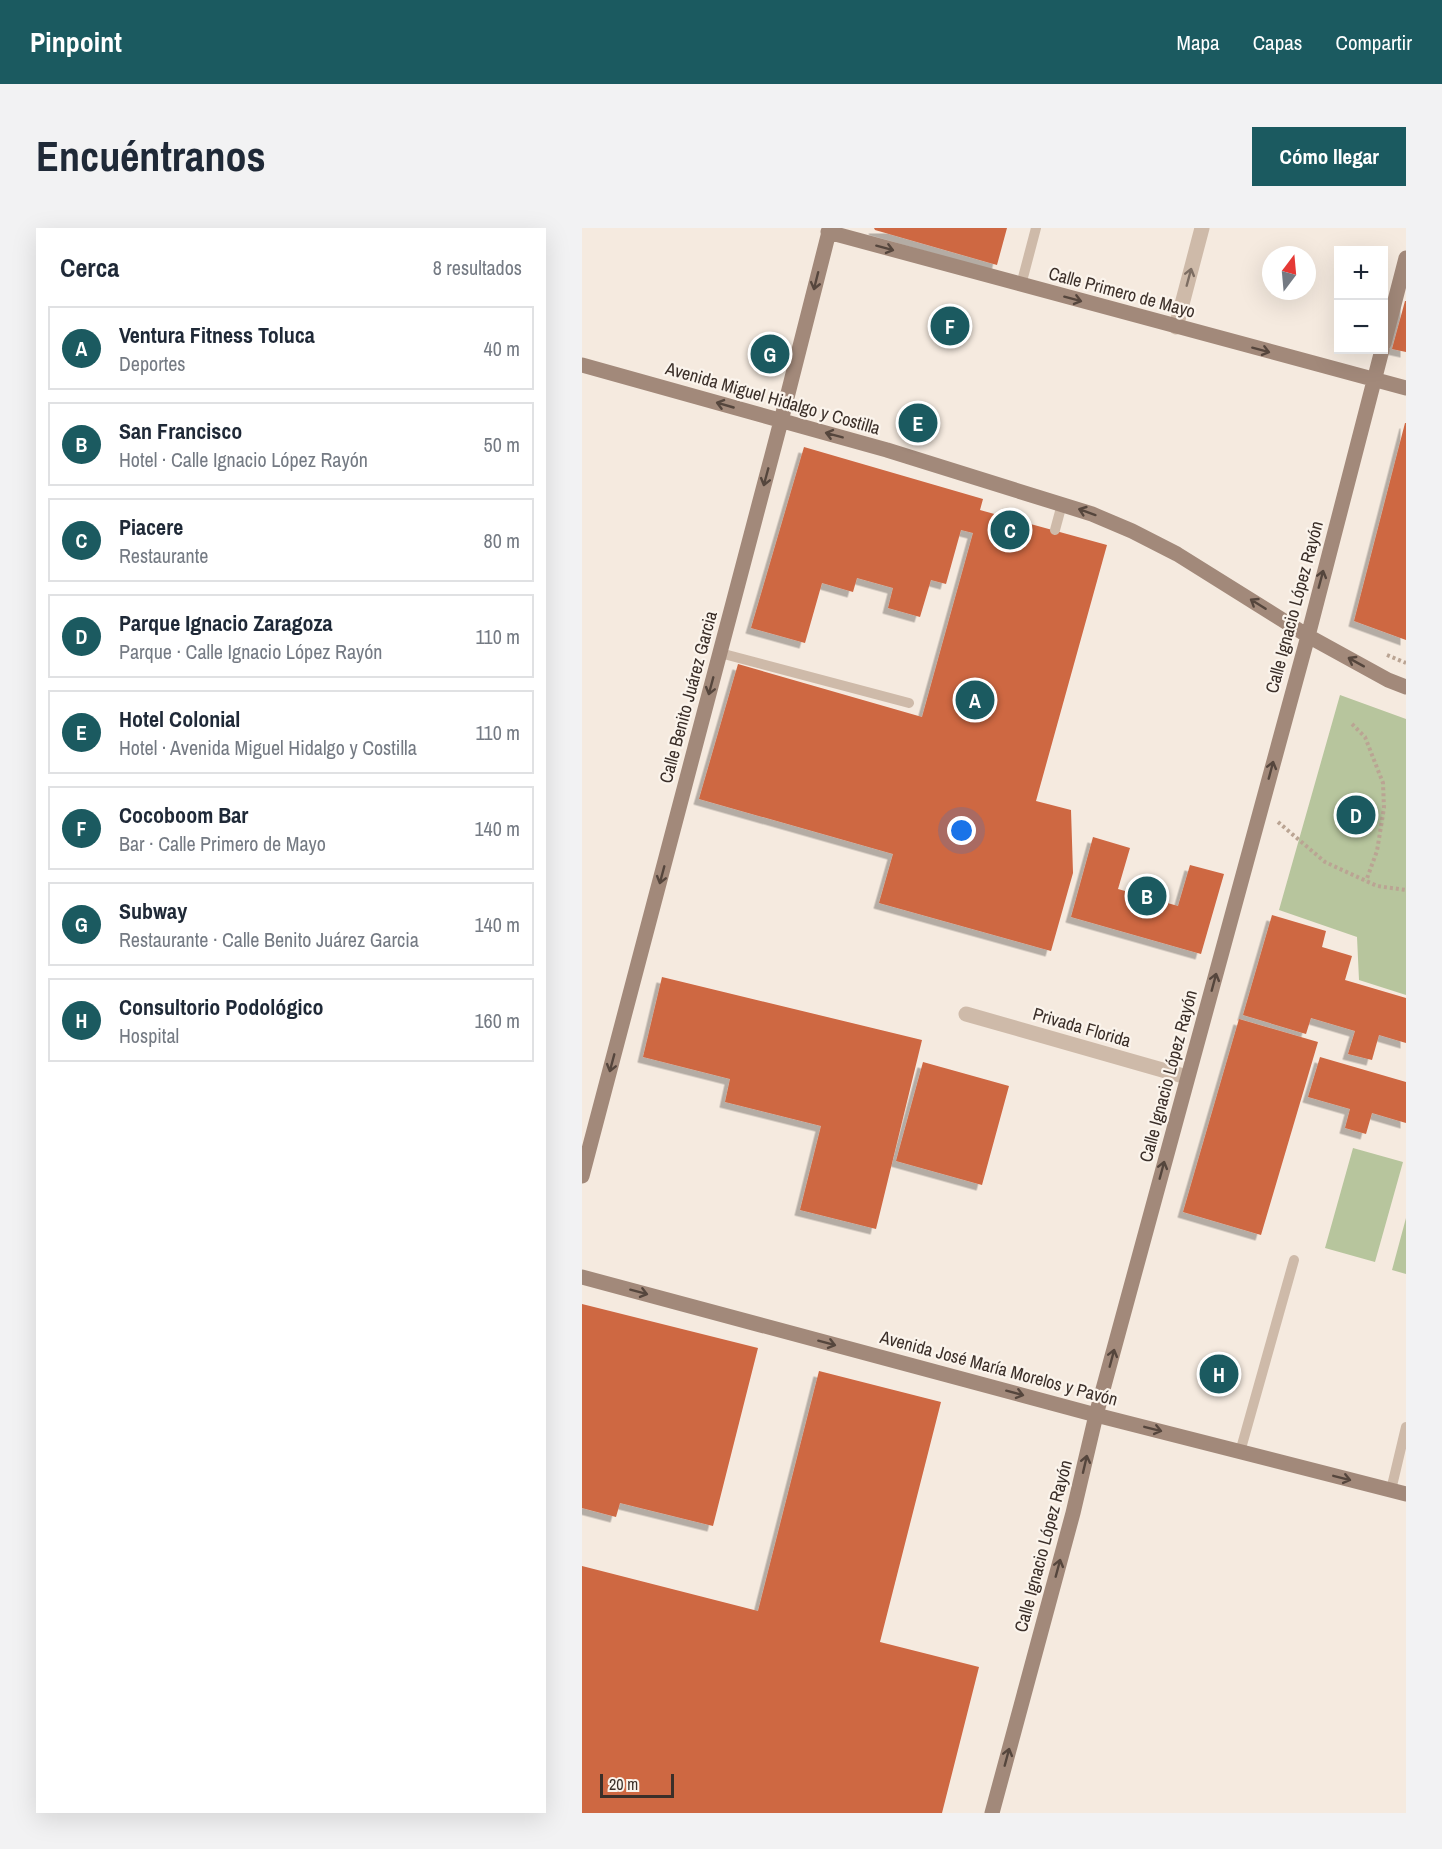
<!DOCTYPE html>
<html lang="es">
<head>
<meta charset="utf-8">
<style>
	:root { --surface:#fff; --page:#f2f2f3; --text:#1f2937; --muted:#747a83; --line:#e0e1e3; --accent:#1b5a60 }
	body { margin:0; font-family:"Archivo Narrow",sans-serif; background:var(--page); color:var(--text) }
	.controls { position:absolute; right:18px; top:18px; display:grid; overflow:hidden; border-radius:0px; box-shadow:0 6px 24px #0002 }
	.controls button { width:54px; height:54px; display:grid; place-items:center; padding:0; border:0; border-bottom:2px solid var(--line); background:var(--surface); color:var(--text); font:30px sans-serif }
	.compass { position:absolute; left:680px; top:18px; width:54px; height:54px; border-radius:50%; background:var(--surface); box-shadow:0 6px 24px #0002; rotate:16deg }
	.scale { position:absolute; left:18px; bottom:15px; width:74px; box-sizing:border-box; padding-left:6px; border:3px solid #3b2f29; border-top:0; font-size:16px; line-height:21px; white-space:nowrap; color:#3b2f29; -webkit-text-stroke:4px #fbf4ec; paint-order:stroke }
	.you { position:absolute; left:380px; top:603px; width:21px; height:21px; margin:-15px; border:4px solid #fff; border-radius:50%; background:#1a73e8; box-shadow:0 0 0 9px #1a73e833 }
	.badge { display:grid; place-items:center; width:39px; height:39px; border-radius:50%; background:var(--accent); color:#fff; font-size:20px; font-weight:700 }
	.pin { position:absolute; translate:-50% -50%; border:3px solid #fff; box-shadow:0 2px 6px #0006 }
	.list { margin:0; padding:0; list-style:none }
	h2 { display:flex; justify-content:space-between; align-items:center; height:78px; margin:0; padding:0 24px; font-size:26px }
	h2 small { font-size:20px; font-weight:400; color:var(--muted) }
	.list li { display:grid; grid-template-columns:39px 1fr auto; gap:18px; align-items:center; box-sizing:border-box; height:84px; margin:0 12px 12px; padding:0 12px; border:2px solid var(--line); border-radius:0px }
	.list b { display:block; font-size:22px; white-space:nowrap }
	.list p { margin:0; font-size:20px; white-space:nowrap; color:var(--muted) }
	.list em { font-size:20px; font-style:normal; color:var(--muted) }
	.map { position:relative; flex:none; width:824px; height:1585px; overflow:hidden; border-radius:0px }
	header { display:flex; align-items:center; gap:36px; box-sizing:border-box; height:84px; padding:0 30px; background:var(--accent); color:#fff }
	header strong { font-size:28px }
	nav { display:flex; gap:33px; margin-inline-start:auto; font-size:21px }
	.intro { display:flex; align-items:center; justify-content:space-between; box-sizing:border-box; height:144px; padding:0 36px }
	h1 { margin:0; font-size:42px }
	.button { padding:15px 27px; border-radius:0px; background:var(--accent); color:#fff; font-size:21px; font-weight:700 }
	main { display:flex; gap:36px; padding:0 36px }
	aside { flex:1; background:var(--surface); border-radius:0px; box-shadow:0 6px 24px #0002 }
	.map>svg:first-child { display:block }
</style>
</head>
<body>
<header>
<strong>Pinpoint</strong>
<nav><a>Mapa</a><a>Capas</a><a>Compartir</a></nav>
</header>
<div class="intro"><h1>Encuéntranos</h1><a class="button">Cómo llegar</a></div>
<main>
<aside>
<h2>Cerca<small>8 resultados</small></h2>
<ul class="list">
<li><span class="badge">A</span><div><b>Ventura Fitness Toluca</b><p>Deportes</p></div><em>40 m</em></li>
<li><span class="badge">B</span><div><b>San Francisco</b><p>Hotel · Calle Ignacio López Rayón</p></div><em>50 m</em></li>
<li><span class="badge">C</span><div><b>Piacere</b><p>Restaurante</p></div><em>80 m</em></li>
<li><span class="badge">D</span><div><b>Parque Ignacio Zaragoza</b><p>Parque · Calle Ignacio López Rayón</p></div><em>110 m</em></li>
<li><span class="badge">E</span><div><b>Hotel Colonial</b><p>Hotel · Avenida Miguel Hidalgo y Costilla</p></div><em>110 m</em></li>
<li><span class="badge">F</span><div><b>Cocoboom Bar</b><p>Bar · Calle Primero de Mayo</p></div><em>140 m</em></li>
<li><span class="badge">G</span><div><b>Subway</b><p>Restaurante · Calle Benito Juárez Garcia</p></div><em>140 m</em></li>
<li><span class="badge">H</span><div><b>Consultorio Podológico</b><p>Hospital</p></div><em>160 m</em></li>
</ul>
</aside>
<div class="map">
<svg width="824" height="1585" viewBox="0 0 824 1585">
	<defs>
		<filter id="shadow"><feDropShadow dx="-5.5" dy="5.5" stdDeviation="0" flood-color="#0004"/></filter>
	</defs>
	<rect width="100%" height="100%" fill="#f5eadf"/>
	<path fill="#b7c59d" d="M758,467L824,491V767L777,752L775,709L697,682Z
		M771,920L821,934L793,1034L743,1020Z
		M824,990V1046L810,1042Z"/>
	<path fill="#ce6743" filter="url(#shadow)" d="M292,0H425L415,37L293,2Z
		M823,73H824V124L810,121Z
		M823,195H824V412L772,393Z
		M222,219L401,271L398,282L525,317L454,573L489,582L491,645L469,723L297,675L311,626L117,571L156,436L340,489L391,305L379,302L364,356L349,352L338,389L306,380L311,360L275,350L271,364L240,355L223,415L169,400Z
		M511,609L548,620L536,661L596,678L608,637L642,646L619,726L489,689Z
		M690,687L744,703L740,719L770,728L763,752L824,770V815L797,807L790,832L766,826L773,803L729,790L724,806L661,787Z
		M80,749L340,812L294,1001L218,982L239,898L143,874L148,851L61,829Z
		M657,791L736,814L679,1007L601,984Z
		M738,829L824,854V895L790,885L784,906L763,900L768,881L726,869Z
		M341,834L427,858L400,957L314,933Z
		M0,1076L176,1120L131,1298L38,1275L34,1289L0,1280Z
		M237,1143L359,1174L298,1414L397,1439L360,1585H0V1338L176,1383Z"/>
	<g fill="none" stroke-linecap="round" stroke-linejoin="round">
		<path stroke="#baa493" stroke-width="4" stroke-dasharray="3 3" stroke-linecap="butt" d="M805,427L824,435
			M770,496L783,509L801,555L802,580L795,623L784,653
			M696,594L743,634L795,658L824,662"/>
		<path stroke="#cebaa9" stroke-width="10" d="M439,57L454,0
			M473,302L480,276
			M138,425L327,475
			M658,1224L712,1032
			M809,1262L824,1199"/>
		<path stroke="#cebaa9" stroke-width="15" d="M594,99L620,0
			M384,786L605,849"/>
		<path stroke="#a2897a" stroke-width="15" d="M246,4L824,160
			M802,115L824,30
			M0,137L305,222L510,286L550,303L595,326L726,408L806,452L824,459
			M0,948L199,193L248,0
			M0,1049L514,1187L824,1266
			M410,1585L491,1285L514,1187L726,408L800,122"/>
	</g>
	<defs><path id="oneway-shaft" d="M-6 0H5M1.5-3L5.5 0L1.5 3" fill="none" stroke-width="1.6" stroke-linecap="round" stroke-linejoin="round" transform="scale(1.5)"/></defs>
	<g stroke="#55463d">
		<use href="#oneway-shaft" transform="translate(303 20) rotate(15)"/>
		<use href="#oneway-shaft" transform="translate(234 53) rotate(104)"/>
		<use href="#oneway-shaft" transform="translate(491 71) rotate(15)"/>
		<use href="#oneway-shaft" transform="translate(679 122) rotate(15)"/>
		<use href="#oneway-shaft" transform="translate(143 177) rotate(-164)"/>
		<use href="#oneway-shaft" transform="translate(252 207) rotate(-165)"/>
		<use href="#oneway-shaft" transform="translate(184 249) rotate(105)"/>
		<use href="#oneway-shaft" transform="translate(505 284) rotate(-160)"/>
		<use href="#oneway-shaft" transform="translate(739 351) rotate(-75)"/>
		<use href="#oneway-shaft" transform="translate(676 376) rotate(-148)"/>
		<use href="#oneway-shaft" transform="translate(774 434) rotate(-151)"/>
		<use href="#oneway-shaft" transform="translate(129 458) rotate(105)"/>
		<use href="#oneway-shaft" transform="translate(689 542) rotate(-75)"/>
		<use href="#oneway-shaft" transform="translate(80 647) rotate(105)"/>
		<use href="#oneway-shaft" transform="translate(632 754) rotate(-75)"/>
		<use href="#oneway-shaft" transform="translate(30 835) rotate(105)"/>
		<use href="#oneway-shaft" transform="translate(580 942) rotate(-75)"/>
		<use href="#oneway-shaft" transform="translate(57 1064) rotate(15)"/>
		<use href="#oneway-shaft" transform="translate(245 1115) rotate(15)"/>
		<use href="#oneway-shaft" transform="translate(530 1130) rotate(-75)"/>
		<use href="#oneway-shaft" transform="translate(433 1165) rotate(15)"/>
		<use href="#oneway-shaft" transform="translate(571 1201) rotate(14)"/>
		<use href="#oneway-shaft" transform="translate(503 1236) rotate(-77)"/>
		<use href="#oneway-shaft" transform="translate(760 1250) rotate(14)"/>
		<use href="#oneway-shaft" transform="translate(476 1340) rotate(-75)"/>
		<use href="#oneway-shaft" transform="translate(425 1529) rotate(-75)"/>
	</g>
	<use stroke="#7d6e63" href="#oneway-shaft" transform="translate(607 49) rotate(-75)"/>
	<g text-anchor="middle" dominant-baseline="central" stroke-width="4.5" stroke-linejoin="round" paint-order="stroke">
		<g font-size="18" fill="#3b2f29" stroke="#fbf4ec">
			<text transform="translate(540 64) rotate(15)">Calle Primero de Mayo</text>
			<text transform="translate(191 170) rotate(16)">Avenida Miguel Hidalgo y Costilla</text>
			<text transform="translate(712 379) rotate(-75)">Calle Ignacio López Rayón</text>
			<text transform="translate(106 469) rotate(-75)">Calle Benito Juárez Garcia</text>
			<text transform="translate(500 799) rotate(16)">Privada Florida</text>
			<text transform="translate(586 848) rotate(-75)">Calle Ignacio López Rayón</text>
			<text transform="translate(417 1140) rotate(15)">Avenida José María Morelos y Pavón</text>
			<text transform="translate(461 1318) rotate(-75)">Calle Ignacio López Rayón</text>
		</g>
	</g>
</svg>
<div class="controls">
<button>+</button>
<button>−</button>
</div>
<svg class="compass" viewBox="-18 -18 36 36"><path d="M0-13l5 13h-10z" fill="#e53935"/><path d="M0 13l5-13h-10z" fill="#747a83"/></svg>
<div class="scale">20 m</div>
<div class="you"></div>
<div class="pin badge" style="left:393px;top:472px">A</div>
<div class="pin badge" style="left:565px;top:668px">B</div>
<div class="pin badge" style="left:428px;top:302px">C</div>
<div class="pin badge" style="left:774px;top:587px">D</div>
<div class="pin badge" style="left:336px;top:195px">E</div>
<div class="pin badge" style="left:368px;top:98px">F</div>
<div class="pin badge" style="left:188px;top:126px">G</div>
<div class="pin badge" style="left:637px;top:1146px">H</div>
</div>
</main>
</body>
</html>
